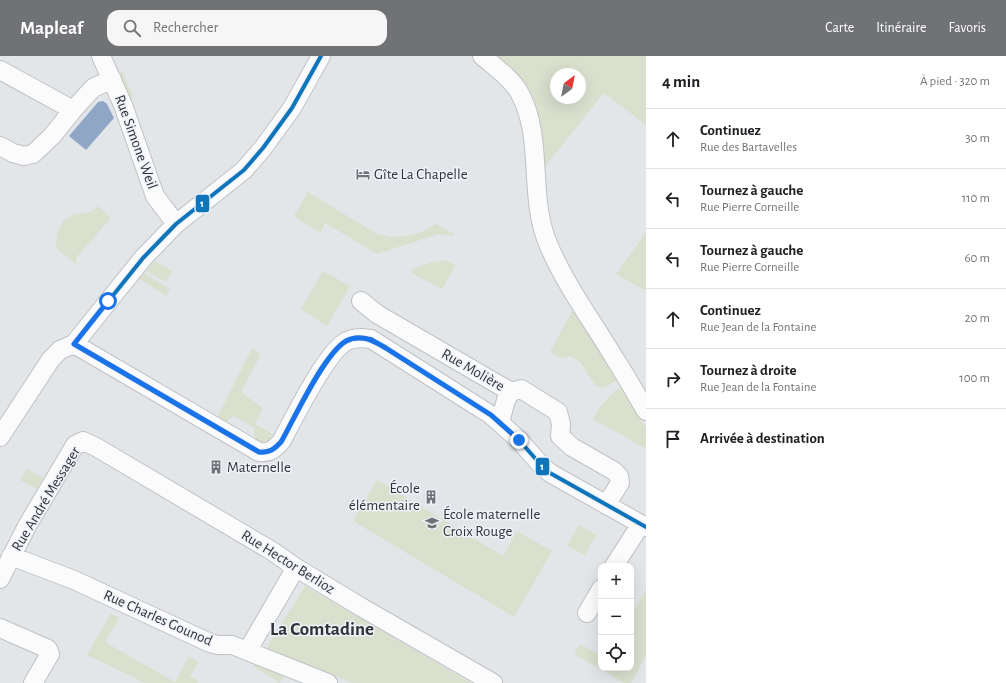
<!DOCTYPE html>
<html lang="fr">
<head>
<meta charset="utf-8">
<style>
	:root { --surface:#fff; --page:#f6f6f6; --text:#202124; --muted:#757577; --line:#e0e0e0; --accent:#707275 }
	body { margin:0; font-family:"Alegreya Sans",sans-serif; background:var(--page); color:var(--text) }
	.controls { position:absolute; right:12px; bottom:12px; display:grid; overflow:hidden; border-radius:8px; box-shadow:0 4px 16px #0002 }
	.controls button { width:36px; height:36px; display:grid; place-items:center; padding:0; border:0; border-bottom:1px solid var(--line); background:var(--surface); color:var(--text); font:20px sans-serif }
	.compass { position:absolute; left:550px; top:12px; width:36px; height:36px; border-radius:50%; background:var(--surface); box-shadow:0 4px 16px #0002; rotate:32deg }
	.stop { position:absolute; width:12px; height:12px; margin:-9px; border:3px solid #1a73e8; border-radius:50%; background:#fff }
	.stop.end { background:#1a73e8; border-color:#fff; box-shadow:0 1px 4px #0008 }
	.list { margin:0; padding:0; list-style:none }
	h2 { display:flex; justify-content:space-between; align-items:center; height:52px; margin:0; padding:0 16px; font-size:17px }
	h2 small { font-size:13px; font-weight:400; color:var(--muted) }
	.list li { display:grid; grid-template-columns:26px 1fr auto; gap:12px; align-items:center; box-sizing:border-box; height:60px; padding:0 16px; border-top:1px solid var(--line) }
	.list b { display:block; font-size:15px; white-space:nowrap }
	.list p { margin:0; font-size:13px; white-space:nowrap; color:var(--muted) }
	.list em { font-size:13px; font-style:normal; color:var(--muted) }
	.icon { flex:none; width:22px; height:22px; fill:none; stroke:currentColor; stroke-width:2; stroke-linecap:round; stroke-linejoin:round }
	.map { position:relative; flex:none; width:646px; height:627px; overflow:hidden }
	header { display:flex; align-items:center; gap:24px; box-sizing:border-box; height:56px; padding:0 20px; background:var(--accent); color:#fff }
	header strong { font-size:19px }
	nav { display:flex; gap:22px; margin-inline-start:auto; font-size:14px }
	.search { width:280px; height:36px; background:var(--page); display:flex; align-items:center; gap:10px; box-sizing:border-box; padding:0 14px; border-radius:12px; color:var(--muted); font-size:15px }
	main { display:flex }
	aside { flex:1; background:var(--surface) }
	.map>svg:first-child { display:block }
</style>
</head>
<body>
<header>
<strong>Mapleaf</strong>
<div class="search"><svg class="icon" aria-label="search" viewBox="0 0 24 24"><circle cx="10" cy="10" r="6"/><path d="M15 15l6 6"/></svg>Rechercher</div>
<nav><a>Carte</a><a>Itinéraire</a><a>Favoris</a></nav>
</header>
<main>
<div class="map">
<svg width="646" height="627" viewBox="0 0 646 627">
	<rect width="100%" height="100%" fill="#e3e6e9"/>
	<path fill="#d9e0ce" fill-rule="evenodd" d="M497,0H646V69L604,37L544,112C543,89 541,53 529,33C520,20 508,10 497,0ZM556,18H580V42H556Z
		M122,13L133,41L127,44L120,20Z
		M308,136L377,178L391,181L408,180L424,175L435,168L454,178V180L439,178L377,198L325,167L320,177L294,160Z
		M98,150L111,162L77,201L76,208L56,192L57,177L64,164L74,158L91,156Z
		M646,176V235L616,218Z
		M445,204L455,209L445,229L441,233L412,217L411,213L429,207Z
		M155,205L172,215L166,226L146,215Z
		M323,215L350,230L327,270L301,253Z
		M144,217L170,233L166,240L139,223Z
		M574,252L618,324L603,332L596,331L581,307L571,300L561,302L550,296Z
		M252,292L261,298L241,336L263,352L255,368L273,378L268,385L261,386L256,383L254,380L255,372L234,360L227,365L217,362Z
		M621,331L646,372V393L593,363C601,349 608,340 621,331Z
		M27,413L43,422L37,433L20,424Z
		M377,424L503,500L517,475L552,495L514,561L353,465Z
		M579,469L596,479L585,499L567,490Z
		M305,530L471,627H353L266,593Z
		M646,534V599L631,627H624L574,598L580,588L601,599V612H631V559Z
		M111,557L119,562L105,586L175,626L189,601L199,606L190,620L198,625L197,627H145L87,599Z
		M255,606L286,617L280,627L253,610Z"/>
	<path fill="#90a6c7" d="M103,45L107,48L114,62L86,94L69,80L98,46Z"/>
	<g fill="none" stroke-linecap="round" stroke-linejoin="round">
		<g stroke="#bfc1c4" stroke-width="20">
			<path id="minor" d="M101,0L123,49L155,140L176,168
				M482,0C495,11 511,22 519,36C545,82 527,141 549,190C566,230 593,266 615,303C626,320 636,338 646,355
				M0,14L73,54
				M0,90L13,97L24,100L33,98L52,80L73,54L93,32L112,23
				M361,245L377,258L511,336L521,333L558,356L561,368L560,380L572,391L614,415L619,420L620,427L606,449
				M74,288L259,396C270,397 273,394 281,386C293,364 327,294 347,285C355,281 363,282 371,283L491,359L519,384L541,409L550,417L646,471
				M500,366L506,344L511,336
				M0,381L51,303L60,294L74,288L143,202L176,168L244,114L263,92L292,52L321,0
				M11,500L74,524L210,587L218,589H232L328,627
				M614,510L641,468
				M0,523L27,470L75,389L83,385L96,391L272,495L295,511L361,551L493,627
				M587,557L601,533
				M0,572L48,593L50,598L33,627
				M248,594L291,520L295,511"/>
		</g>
		<use href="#minor" stroke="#fbfbfc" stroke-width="18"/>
		<g stroke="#eef2f9" stroke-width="7">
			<path id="bus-1" d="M74,288L259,396C268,396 275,394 280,387C285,381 288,372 292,365C304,343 325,297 347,285C354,281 363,282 371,283L491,359L519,384L541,409L550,417L646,471
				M74,288L143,202L176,168L244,114L263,92L292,52L321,0"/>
		</g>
		<use href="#bus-1" stroke="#0f75bb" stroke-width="4"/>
	</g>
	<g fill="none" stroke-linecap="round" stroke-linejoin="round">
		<path stroke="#1a73e8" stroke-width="5" d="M108,245L74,288L259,396C270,397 273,394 281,386C294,363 325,297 346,285C360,277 374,285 386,292L491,359L519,384"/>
	</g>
	<defs>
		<g id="hotel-bare" transform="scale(1.08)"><path d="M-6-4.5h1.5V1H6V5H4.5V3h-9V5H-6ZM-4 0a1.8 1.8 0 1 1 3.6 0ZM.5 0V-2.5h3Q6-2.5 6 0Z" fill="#707275" stroke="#eef2f9" stroke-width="2.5" paint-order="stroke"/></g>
		<g id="building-bare" transform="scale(1.08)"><path d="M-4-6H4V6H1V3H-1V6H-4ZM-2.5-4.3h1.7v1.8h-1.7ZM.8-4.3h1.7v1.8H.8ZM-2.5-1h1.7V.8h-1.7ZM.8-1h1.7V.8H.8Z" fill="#707275" stroke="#eef2f9" stroke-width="2.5" paint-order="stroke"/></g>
		<g id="school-bare" transform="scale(1.08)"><path d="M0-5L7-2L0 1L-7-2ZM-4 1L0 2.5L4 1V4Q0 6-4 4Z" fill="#707275" stroke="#eef2f9" stroke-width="2.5" paint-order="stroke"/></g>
	</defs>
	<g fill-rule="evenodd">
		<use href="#hotel-bare" x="363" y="118"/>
		<use href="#building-bare" x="216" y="411"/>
		<use href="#building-bare" x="431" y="441"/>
		<use href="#school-bare" x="432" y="467"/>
	</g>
	<g text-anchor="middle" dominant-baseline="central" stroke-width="3" stroke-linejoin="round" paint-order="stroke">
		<g font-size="15" fill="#323336" stroke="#eef2f9">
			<text transform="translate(136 86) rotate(70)">Rue Simone Weil</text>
			<text transform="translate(473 314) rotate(30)">Rue Molière</text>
			<text transform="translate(46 443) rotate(-59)">Rue André Messager</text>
			<text transform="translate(288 506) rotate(32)">Rue Hector Berlioz</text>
			<text transform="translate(158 562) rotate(24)">Rue Charles Gounod</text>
		</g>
		<g font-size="15" fill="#323336" stroke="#eef2f9" text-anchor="start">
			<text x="374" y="118">Gîte La Chapelle</text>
			<text x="227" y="411">Maternelle</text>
			<text x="420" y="432" text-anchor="end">École<tspan x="420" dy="17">élémentaire</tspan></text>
			<text x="443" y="458">École maternelle<tspan x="443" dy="17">Croix Rouge</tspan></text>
		</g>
		<g font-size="19" font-weight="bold" fill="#323336" stroke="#eef2f9">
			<text x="322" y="573">La Comtadine</text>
		</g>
	</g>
	<g stroke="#eef2f9" stroke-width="1.5">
		<rect x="195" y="138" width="15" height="19" rx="4" fill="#0f75bb"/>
		<rect x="535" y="401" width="15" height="19" rx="4" fill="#0f75bb"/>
	</g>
	<g font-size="11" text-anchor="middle" font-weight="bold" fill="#fff">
		<text x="202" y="151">1</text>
		<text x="542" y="414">1</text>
	</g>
</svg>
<div class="controls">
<button>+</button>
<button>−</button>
<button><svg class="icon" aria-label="locate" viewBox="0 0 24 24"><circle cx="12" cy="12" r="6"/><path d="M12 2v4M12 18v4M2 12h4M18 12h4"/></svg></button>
</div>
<svg class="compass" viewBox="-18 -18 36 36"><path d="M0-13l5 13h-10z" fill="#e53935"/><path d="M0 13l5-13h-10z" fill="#757577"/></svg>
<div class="stop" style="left:108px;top:245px"></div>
<div class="stop end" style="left:519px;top:384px"></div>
</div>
<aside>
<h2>4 min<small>À pied · 320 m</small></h2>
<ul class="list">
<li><svg class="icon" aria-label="ahead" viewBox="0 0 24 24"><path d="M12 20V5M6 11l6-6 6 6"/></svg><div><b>Continuez</b><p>Rue des Bartavelles</p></div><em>30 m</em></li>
<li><svg class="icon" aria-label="left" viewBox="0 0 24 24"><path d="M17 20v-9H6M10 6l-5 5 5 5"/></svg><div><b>Tournez à gauche</b><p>Rue Pierre Corneille</p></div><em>110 m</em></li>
<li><svg class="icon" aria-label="left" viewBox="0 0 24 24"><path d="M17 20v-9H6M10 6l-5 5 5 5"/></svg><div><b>Tournez à gauche</b><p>Rue Pierre Corneille</p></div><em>60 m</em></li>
<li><svg class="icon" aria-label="ahead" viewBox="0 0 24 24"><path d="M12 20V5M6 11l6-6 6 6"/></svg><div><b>Continuez</b><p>Rue Jean de la Fontaine</p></div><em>20 m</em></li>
<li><svg class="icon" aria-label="right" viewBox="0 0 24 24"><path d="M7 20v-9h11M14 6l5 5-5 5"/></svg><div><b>Tournez à droite</b><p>Rue Jean de la Fontaine</p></div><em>100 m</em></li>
<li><svg class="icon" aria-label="arrive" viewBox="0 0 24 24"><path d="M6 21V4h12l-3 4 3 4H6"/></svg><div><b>Arrivée à destination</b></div></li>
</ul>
</aside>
</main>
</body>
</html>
